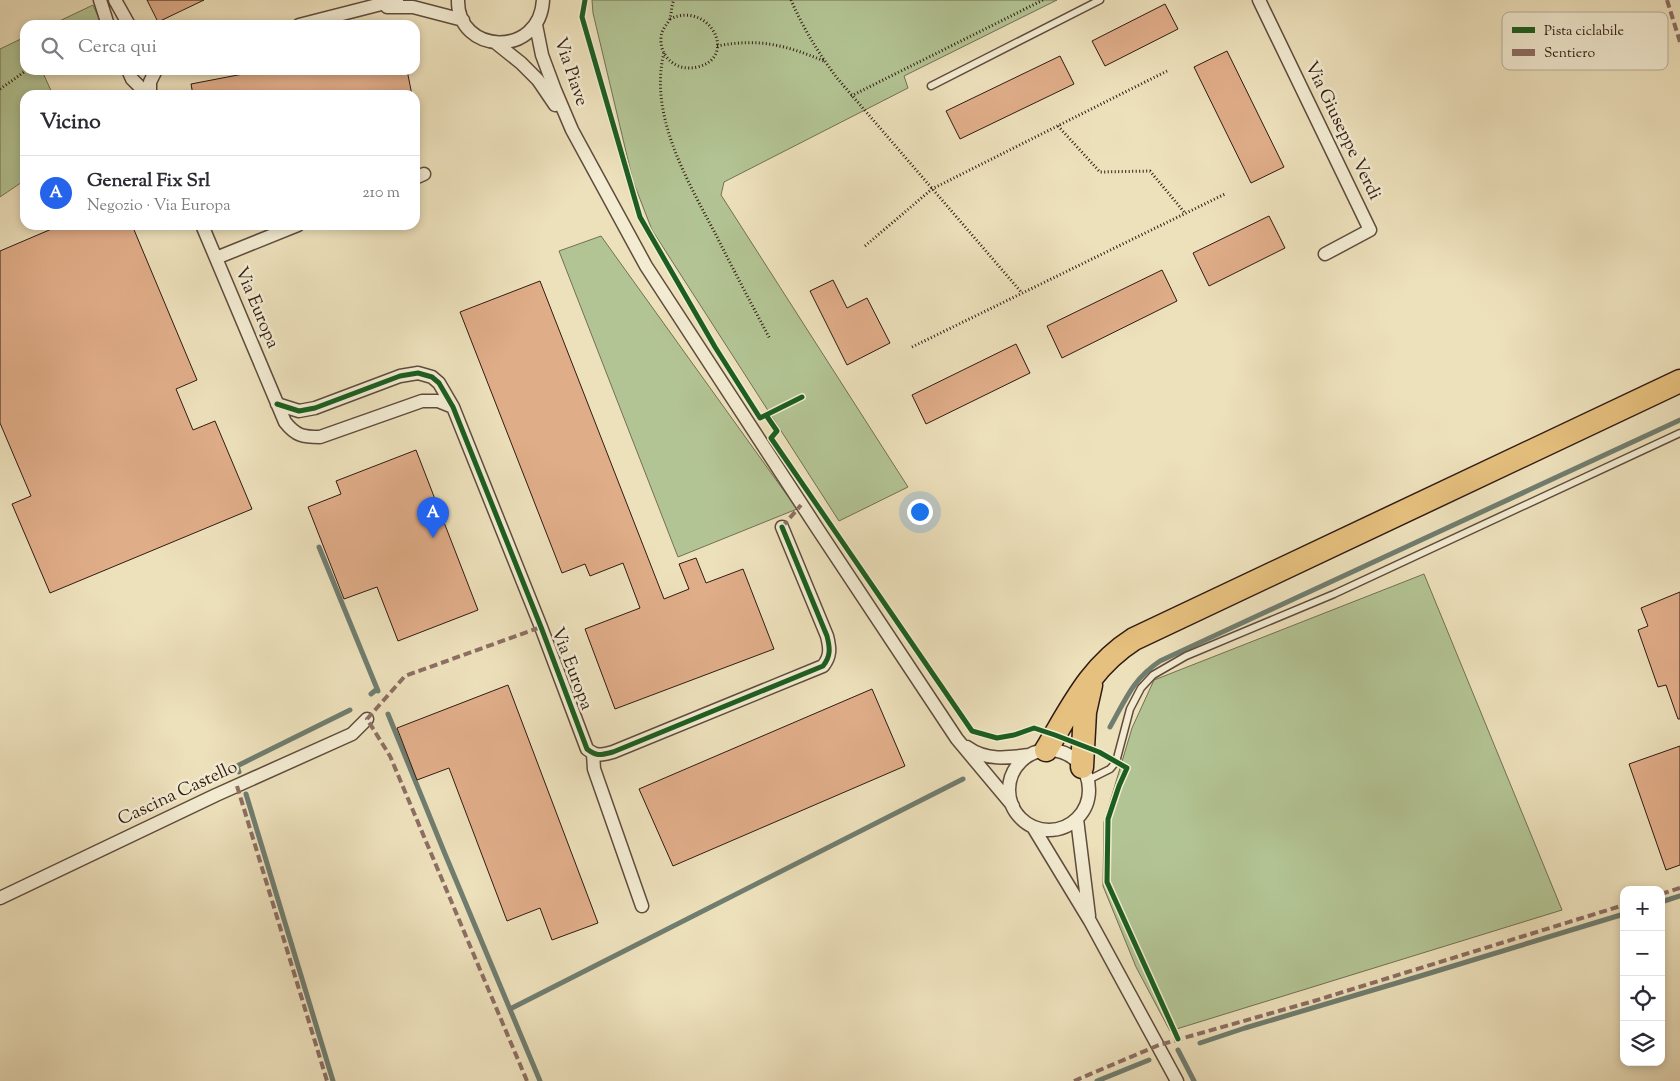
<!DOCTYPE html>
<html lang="it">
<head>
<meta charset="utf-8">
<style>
	:root { --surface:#fff; --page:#f2f2f3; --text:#2b2b33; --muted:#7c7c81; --line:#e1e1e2; --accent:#2563eb }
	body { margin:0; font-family:"Sorts Mill Goudy",serif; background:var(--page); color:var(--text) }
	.controls { position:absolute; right:15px; bottom:15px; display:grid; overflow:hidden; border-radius:10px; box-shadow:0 2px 8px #0003 }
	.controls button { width:45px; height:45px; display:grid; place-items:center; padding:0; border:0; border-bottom:1px solid var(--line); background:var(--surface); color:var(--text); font:25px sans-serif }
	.you { position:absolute; left:919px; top:511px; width:18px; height:18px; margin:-12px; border:4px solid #fff; border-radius:50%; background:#1a73e8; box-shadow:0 0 0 8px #1a73e833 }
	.badge { display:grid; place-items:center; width:32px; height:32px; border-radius:50%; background:var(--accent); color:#fff; font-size:16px; font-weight:700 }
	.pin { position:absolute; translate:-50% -41px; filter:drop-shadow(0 1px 2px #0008) }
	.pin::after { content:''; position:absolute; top:26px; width:18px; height:15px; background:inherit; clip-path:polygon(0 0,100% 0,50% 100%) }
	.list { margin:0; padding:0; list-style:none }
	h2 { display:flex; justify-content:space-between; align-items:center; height:65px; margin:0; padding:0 20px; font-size:21px }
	h2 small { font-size:16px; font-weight:400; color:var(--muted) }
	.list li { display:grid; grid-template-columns:32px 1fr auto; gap:15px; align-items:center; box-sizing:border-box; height:75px; padding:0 20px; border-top:1px solid var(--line) }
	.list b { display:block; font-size:19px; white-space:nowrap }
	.list p { margin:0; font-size:16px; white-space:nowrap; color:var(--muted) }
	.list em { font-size:16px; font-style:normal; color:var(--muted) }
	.icon { flex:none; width:28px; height:28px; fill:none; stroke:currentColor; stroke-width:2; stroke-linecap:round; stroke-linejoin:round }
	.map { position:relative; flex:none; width:1680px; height:1081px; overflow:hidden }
	.search { position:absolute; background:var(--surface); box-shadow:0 2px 8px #0003; left:20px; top:20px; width:400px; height:55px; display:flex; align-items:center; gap:12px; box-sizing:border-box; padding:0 18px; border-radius:15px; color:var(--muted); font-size:19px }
	.panel { position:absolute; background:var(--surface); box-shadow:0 2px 8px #0003; left:20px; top:90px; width:400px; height:140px; border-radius:15px }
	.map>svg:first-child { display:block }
</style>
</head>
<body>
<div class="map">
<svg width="1680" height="1081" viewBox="0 0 1680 1081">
	<rect width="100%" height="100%" fill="#ede1bc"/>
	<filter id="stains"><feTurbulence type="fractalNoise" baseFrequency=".004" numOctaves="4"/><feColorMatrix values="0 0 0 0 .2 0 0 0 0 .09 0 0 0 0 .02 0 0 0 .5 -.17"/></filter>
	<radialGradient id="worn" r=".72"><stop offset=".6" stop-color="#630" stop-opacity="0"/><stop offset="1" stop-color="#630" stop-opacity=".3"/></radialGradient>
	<path fill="#b3c494" stroke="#727054" d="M592,0H1057L904,76L908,88L724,182L721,195L908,487L839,521L652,230L633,181L593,13Z
		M93,5L102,25H51Z
		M25,37V70H46L43,73L53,95H25V180L0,197V49Z
		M601,236L797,509L678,557L559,251Z
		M1424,574L1562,910L1170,1031L1136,967L1103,886L1104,822L1132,728L1154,680Z"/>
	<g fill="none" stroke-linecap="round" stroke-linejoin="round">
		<path stroke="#707d6f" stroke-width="5" d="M319,547L378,691
			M371,694L377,689
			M388,714L445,854L540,1081
			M1110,727C1126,699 1132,680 1160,661L1680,420
			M239,772L237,766L350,710
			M246,794L333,1081
			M1661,902L1680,896
			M510,1009L963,779
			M1200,1043L1245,1028L1417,977L1624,914
			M1178,1050L1194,1081
			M1097,1081L1149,1060"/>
	</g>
	<path fill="#e0ad89" stroke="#301b13" d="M147,0H204L158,22Z
		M1165,4L1178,29L1105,66L1092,41Z
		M1227,51L1284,167L1251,183L1194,67Z
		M1060,56L1074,84L960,139L946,111Z
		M264,70H407L412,95H193L191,84Z
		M1269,216L1285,248L1209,286L1193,253Z
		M61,225H132L197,380L176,389L193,430L215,421L252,509L50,593L12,504L31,496L0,423V251Z
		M1162,270L1177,301L1062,358L1047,326Z
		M833,280L847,308L867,298L890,343L847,365L810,291Z
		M540,281L664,599L689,589L679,564L696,558L706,583L743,569L774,649L615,709L585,629L640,608L623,563L590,576L585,564L562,573L460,312Z
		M1016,344L1030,373L926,424L912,395Z
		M416,450L478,610L398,641L377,587L344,599L308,507L341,494L336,481Z
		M1680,592V719H1678L1666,685L1658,687L1638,630L1648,626L1641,608Z
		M508,685L598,923L552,940L540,908L507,921L449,768L417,780L397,728Z
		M872,689L905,766L673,866L639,789Z
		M1680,746V865L1666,870L1629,764Z"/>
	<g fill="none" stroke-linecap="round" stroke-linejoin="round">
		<g stroke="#5f4c3d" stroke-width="9">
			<path id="lane" d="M931,86L1100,0
				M1088,780L1110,769L1116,762L1130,709L1141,688L1153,675L1186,656L1334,594L1680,433"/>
		</g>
		<g stroke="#5f4c3d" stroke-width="15">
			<path id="street" d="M100,0L108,25
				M115,0L129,25
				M458,0C457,55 540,58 543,0
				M1259,0L1370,230L1325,254
				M387,7H413L463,20
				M299,25L397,0
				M536,25L542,55L555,90L572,130L646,266L819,531L957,739L1013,806
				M496,43L521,63L538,80L555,105
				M128,70L132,79L148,95
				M150,95V82L156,70
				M415,178L424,174
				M202,225L285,422C296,436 303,437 320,437L422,401H438L453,407
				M216,258L298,225
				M277,404L299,411L315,408L400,376L418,373L432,377L439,383L453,407L541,627L587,749C597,757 601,755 613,752L823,666C831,656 830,648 827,636L782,527
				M967,747C986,761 1008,758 1029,755
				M1009 790a40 40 0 1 1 80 0a40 40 0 1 1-80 0Z
				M593,754L594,769L642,906
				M1077,819L1089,916
				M1033,827L1090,921L1177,1081
				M0,898L216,795L352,734L367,719"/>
		</g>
		<g stroke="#301b13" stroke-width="25">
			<path id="highway" d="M1046,750C1072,707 1090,667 1134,639L1680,381
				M1082,767L1085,712L1091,685"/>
		</g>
		<path stroke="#301b13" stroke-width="3" stroke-dasharray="1 2.5" stroke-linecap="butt" d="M791,0C803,28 819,54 837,78L1022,293
			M670,19C710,0 739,58 697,67C678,72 660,58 661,39C661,28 668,25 670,18C672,12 671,6 674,0
			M717,46C760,38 785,45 824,61
			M664,53C648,116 689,183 717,237C734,271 752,305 770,339
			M0,89L27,70
			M851,96L1043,0
			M1058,126L1100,172L1150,171L1185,213
			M865,246L932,189L1167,71
			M912,347L1225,194"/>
		<use href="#lane" stroke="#f3ecd3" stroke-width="6"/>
		<use href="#street" stroke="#f3ecd3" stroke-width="12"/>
		<use href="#highway" stroke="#e6c07e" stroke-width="22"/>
		<path stroke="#8d6e63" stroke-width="4" stroke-dasharray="8 4" stroke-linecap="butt" d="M1667,0L1680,42
			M782,527L801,505
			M237,786L327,1081
			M1661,894L1680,888
			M527,1081L390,756L367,719L405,676L541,627
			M1074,1081L1159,1045L1314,1001L1624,905"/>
		<g stroke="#f3ecd3" stroke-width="8">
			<path id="cycleway" d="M585,0L582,17L640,217L715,347L760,418L802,397
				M277,404L299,411L315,408L400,376L418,373L432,377L439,383L453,407L541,627L587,749C597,757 601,755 613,752L823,666C831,656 830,648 827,636L782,527
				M766,415L777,431L771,438L972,731L997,738L1014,735L1034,728L1055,735L1099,752L1127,768L1119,786L1108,819L1107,882L1178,1039"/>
		</g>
		<use href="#cycleway" stroke="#1b5e20" stroke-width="5"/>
	</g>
	<g text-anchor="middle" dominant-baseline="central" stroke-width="5" stroke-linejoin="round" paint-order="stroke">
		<g font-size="18" fill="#301b13" stroke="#f3ecd3">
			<text transform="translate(570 72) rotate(71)">Via Piave</text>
			<text transform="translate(1342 131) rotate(64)">Via Giuseppe Verdi</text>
			<text transform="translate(256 308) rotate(67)">Via Europa</text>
			<text transform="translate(571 669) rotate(69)">Via Europa</text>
			<text transform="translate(178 794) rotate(-25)">Cascina Castello</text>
		</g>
	</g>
	<rect x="1502" y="12" width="166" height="58" rx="8" fill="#f3ecd3" stroke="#b8ad99" stroke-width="1"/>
	<rect x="1512" y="27" width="23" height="6" fill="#1b5e20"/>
	<rect x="1512" y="49" width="23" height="7" fill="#8d6e63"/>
	<g font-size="14" fill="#301b13">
		<text x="1544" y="35">Pista ciclabile</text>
		<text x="1544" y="57">Sentiero</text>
	</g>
	<rect width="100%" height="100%" filter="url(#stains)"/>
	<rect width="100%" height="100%" fill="url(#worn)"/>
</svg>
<div class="controls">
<button>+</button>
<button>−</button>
<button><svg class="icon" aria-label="locate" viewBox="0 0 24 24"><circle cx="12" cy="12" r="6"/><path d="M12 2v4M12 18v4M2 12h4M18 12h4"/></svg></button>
<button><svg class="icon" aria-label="layers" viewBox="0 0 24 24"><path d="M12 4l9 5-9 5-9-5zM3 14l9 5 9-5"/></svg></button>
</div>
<div class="you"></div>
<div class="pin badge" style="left:433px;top:538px">A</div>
<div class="search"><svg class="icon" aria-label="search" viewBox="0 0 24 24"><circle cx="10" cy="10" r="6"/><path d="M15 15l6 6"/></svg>Cerca qui</div>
<section class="panel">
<h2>Vicino<small></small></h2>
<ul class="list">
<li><span class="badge">A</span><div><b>General Fix Srl</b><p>Negozio · Via Europa</p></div><em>210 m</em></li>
</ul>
</section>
</div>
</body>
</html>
